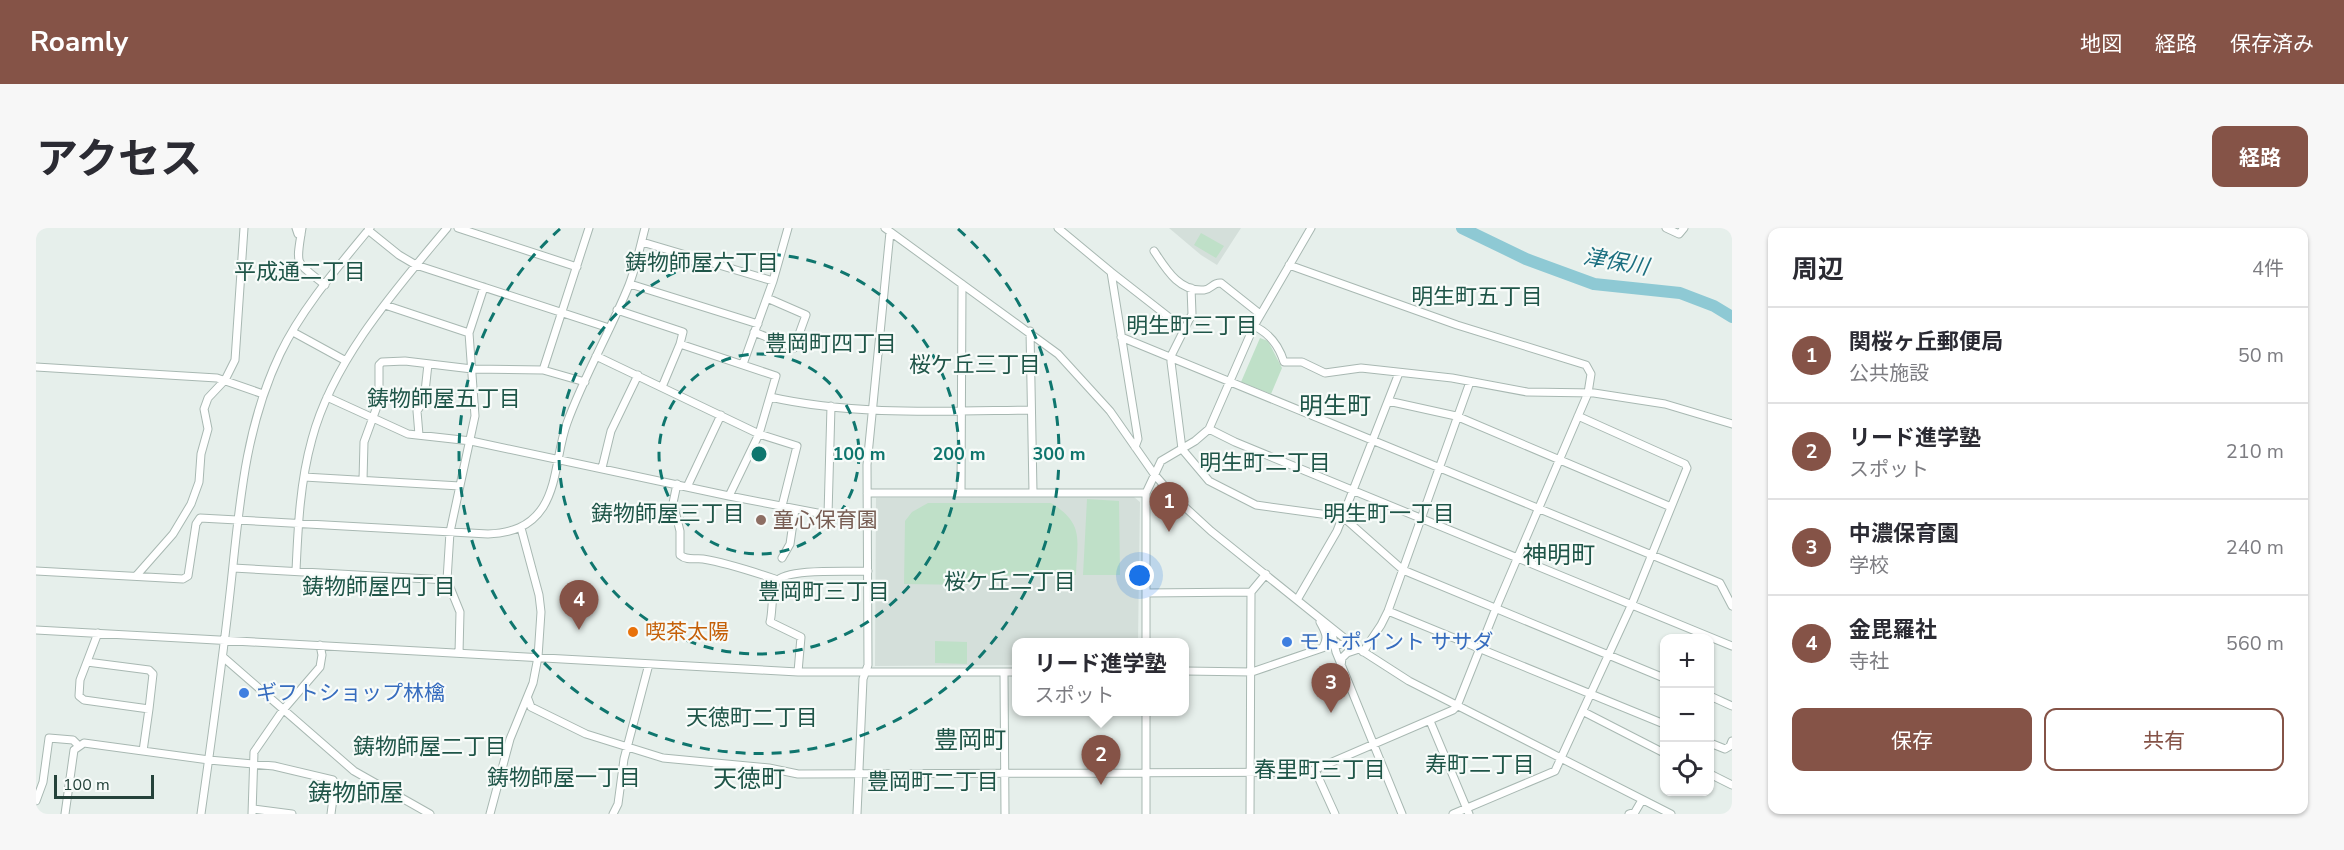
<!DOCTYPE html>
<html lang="ja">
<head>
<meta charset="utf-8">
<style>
	:root { --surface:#fff; --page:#f7f7f7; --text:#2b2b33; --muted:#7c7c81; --line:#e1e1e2; --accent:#855347 }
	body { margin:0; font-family:"Nunito Sans","Noto Sans JP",sans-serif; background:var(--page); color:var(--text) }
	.controls { position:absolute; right:18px; bottom:18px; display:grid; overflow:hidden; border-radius:12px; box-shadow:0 2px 4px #0004 }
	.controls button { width:54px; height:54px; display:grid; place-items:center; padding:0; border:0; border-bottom:2px solid var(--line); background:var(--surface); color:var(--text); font:30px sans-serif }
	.scale { position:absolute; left:18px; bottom:15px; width:100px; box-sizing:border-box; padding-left:6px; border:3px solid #24423a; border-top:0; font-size:16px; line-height:21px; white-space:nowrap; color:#24423a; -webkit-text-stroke:4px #f7fbf9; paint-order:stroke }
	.you { position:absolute; left:1104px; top:348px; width:21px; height:21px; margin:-15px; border:4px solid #fff; border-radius:50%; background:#1a73e8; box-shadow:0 0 0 9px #1a73e833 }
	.badge { display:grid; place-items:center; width:39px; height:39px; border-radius:50%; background:var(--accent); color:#fff; font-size:20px; font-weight:700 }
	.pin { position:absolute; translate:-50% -50px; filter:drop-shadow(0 2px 3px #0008) }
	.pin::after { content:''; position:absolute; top:32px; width:21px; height:18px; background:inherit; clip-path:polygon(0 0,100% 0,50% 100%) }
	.popup { position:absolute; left:976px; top:410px; width:177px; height:78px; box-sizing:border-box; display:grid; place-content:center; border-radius:12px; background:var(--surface); filter:drop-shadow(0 2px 4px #0005); font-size:20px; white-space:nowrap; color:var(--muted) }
	.popup b { font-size:22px; color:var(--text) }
	.popup::after { content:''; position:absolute; left:50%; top:100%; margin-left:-12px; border:12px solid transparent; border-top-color:var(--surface) }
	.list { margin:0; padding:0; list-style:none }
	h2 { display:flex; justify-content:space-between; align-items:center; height:78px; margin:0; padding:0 24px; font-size:26px }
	h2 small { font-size:20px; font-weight:400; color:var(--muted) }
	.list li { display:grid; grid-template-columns:39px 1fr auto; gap:18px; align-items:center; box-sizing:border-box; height:96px; padding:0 24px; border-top:2px solid var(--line) }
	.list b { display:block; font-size:22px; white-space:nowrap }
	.list p { margin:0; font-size:20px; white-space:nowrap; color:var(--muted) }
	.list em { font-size:20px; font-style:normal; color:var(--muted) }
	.actions { display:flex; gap:12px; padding:18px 24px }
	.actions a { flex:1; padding:14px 0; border:2px solid var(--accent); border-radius:12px; text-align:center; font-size:21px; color:var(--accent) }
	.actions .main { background:var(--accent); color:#fff }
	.icon { flex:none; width:33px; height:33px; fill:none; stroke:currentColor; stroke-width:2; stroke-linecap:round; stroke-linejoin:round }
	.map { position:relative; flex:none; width:1696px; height:586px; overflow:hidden; border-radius:12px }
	header { display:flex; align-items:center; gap:36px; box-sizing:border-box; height:84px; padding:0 30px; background:var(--accent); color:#fff }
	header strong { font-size:28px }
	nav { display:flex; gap:33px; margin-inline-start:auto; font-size:21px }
	.intro { display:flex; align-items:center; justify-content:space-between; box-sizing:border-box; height:144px; padding:0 36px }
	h1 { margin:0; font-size:42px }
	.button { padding:15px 27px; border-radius:12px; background:var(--accent); color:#fff; font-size:21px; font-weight:700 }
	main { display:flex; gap:36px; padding:0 36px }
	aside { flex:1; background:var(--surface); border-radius:12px; box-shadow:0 2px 4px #0004 }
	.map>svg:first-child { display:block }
</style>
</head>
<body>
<header>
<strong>Roamly</strong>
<nav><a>地図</a><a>経路</a><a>保存済み</a></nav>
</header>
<div class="intro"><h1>アクセス</h1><a class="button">経路</a></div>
<main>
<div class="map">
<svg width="1696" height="586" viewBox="0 0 1696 586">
	<rect width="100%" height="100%" fill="#e6efeb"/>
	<path fill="#d4dfda" d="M1133,0H1205L1181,37L1165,27Z
		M1098,269L1104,274L1102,414H981V437L839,438L840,270Z"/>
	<path fill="#bfe0c8" d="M1165,5L1188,18L1180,30L1158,17Z
		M1224,110L1232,113L1246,140L1235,166L1205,154Z
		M1051,271L1083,273L1084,347H1047Z
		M892,275H1015C1049,296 1041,312 1040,347L934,348L933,357L868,356L869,293L876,284Z
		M899,413L931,414V436L899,435Z"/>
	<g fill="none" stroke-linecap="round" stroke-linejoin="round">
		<path stroke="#8ec9d4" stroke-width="12" d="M1426,0L1490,31L1558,56L1644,65L1678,78L1696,89"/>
		<g stroke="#a8b8b2" stroke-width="9">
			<path id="minor" d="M260,0L262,6L265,7
				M266,0C260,39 258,32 289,57
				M422,0L541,39
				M849,0L1022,126L1074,183L1118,246L1139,270L1175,303L1317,417L1373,453L1635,586
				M1022,0L1075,44L1102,211L1099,219
				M1630,0L1643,6L1648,0
				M332,2L363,27L380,37L573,100
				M606,14L737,53
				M1118,23C1130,41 1143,64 1168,62C1176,61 1177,54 1185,55L1224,86
				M1075,44L1148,101
				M594,56L722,96
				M1155,60L1156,86L1135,128V134L1146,221L1173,253L1220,277L1307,289L1367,342L1628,450
				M349,77L433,105
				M581,82L647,104L644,116
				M1218,98C1233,105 1243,118 1248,134H1266L1289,145L1325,140L1416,150L1491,164L1558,165L1629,176L1696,196
				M994,103L997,264
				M257,104L310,133
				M718,104L758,120L770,87L731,70
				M1085,109L1684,355L1696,378
				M560,128L723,206L761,218L746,278
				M707,136L737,53L752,0
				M0,139L181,150L227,166
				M507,142L553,0
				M626,159L644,116L740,148L723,206L693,268
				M291,169L372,206L435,213L693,268L792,287H831
				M734,169C819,188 909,183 995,182
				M1352,173L1420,188L1635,279
				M1173,201L1199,214L1696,418
				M383,207L381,183L388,173L392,136
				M566,240L575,203L602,147
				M268,249L424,258
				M327,252L328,214L343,173V137L346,134L369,133L436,141L507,142L549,154
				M641,256L637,275L644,303V327C651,333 659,330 667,331C692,335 718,344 742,352
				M651,259L685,187
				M925,264L926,56
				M831,265H1110
				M792,287L795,178
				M746,330L754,316L759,281
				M197,340L411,352
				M0,343L147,351L152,348L160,296L164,290L452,306C475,305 494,299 507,279C522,255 521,222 531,195C548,148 574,104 593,57C600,39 604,19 609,0
				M260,343C262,298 264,254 276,211C297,132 360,61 411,0
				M100,348L137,306L155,276L163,254L165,226L172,201L168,181L172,170L189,152L199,132L208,0
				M1110,365L1215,364
				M1261,372L1301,303L1363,145
				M1352,383L1628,496
				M1284,394C1289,403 1293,410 1287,419
				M1295,401L1300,424L1366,586
				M0,402L762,444H981
				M62,405L44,452L43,468L48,472L113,481L107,523
				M1110,414V265L1125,233L1159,213L1173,201L1218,98L1275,0
				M1327,424L1345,397L1352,383L1434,154
				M423,425L424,384L411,352L414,304L439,188L433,105L448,59
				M187,429L318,543L394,586
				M51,434L113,442L117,446L113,481
				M1305,438L1306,430L1311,425L1323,421
				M1149,443L1216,444L1298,416L1315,417
				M762,444L765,409L734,394C737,384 735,361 741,353C751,340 814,344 832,343
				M968,444L969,586
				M1674,468L1696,478
				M492,471L495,479L550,506L627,530L733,540L762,546L1273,544L1417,482L1421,478L1460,380L1552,165L1555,146L1550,137L1421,97L1253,37
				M1548,484L1628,525
				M1394,493L1433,586
				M1674,515L1689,521L1694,518L1696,513
				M1279,542L1299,586
				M1674,546L1696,557
				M0,573L7,554L13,510L37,512L42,517
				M217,581L256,586
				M29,586L38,522L48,515L173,532L238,538L297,552L299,555L295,586
				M165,586C175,515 185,445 193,374C203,288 206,206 244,126C266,80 302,39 334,0
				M216,586L218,524L247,482L284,439L286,427L284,417
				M454,586L474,511L497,455L502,429L505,384L503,367L485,300
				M577,586L582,576L588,531L613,436
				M821,586L827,451L832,437L831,237L854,4
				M1110,586V484
				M1214,586L1215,364L1230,346
				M1417,586L1519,543L1595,378L1651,240L1649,236L1542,188
				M1593,586L1599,584L1606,572"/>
		</g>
		<use href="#minor" stroke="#fff" stroke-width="7"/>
	</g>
	<g fill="none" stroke="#0f766e" stroke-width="3" stroke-dasharray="10 8">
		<circle cx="723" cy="226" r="100"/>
		<circle cx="723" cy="226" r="200"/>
		<path d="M922 1A300 300 0 1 1 524 1"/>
	</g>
	<circle fill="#8d6e63" stroke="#f7fbf9" stroke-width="2" cx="725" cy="292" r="6"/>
	<circle fill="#e8710a" stroke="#f7fbf9" stroke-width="2" cx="597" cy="404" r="6"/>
	<g fill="#3f7fe0" stroke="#f7fbf9" stroke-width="2">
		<circle cx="1251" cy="414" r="6"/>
		<circle cx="208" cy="465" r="6"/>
	</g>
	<g text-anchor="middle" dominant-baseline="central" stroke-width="4.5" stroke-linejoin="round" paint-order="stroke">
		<g font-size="21" fill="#785e54" stroke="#f7fbf9" text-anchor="start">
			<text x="737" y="292">童心保育園</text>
		</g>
		<g font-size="21" fill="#c56008" stroke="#f7fbf9" text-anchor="start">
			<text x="609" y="404">喫茶太陽</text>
		</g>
		<g font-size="21" fill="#366cbe" stroke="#f7fbf9" text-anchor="start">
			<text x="1263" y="414">モトポイント ササダ</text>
			<text x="220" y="465">ギフトショップ林檎</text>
		</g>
		<g font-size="22" font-style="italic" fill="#1c6f80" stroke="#f7fbf9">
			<text transform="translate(1580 34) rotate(10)">津保川</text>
		</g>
		<g font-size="22" fill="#1f5548" stroke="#f7fbf9">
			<text x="666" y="35">鋳物師屋六丁目</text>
			<text x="264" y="44">平成通二丁目</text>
			<text x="1441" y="69">明生町五丁目</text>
			<text x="1156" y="98">明生町三丁目</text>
			<text x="795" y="116">豊岡町四丁目</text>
			<text x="939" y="137">桜ケ丘三丁目</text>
			<text x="408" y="171">鋳物師屋五丁目</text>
			<text x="1229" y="235">明生町二丁目</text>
			<text x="632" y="286">鋳物師屋三丁目</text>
			<text x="1353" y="286">明生町一丁目</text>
			<text x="974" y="354">桜ケ丘二丁目</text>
			<text x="343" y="359">鋳物師屋四丁目</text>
			<text x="788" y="364">豊岡町三丁目</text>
			<text x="716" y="490">天徳町二丁目</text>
			<text x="394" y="519">鋳物師屋二丁目</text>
			<text x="1444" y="537">寿町二丁目</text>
			<text x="1284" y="542">春里町三丁目</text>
			<text x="528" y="550">鋳物師屋一丁目</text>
			<text x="897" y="554">豊岡町二丁目</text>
		</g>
		<g font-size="24" fill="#1f5548" stroke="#f7fbf9">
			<text x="1299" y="178">明生町</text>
			<text x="1523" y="327">神明町</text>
			<text x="934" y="512">豊岡町</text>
			<text x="713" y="551">天徳町</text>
			<text x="320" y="565">鋳物師屋</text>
		</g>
	</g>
	<circle cx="723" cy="226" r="9" fill="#0f766e" stroke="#f7fbf9" stroke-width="3"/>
	<g font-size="18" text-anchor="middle" font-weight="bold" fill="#0f766e" stroke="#f7fbf9" stroke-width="4.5" stroke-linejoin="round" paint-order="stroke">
		<text x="823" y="232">100 m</text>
		<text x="923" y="232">200 m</text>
		<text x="1023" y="232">300 m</text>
	</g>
</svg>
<div class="controls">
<button>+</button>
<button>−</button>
<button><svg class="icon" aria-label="locate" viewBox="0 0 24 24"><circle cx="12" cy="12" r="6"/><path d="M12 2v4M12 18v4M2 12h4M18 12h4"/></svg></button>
</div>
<div class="scale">100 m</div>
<div class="you"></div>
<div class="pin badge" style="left:1133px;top:304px">1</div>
<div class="pin badge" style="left:1065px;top:557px">2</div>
<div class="popup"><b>リード進学塾</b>スポット</div>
<div class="pin badge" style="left:1295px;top:485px">3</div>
<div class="pin badge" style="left:543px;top:402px">4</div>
</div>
<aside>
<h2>周辺<small>4件</small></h2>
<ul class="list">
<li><span class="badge">1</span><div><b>関桜ヶ丘郵便局</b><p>公共施設</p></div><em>50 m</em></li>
<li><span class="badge">2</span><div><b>リード進学塾</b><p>スポット</p></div><em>210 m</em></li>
<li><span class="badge">3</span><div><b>中濃保育園</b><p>学校</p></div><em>240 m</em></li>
<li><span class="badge">4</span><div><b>金毘羅社</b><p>寺社</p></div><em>560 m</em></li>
</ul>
<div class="actions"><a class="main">保存</a><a>共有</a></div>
</aside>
</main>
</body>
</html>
